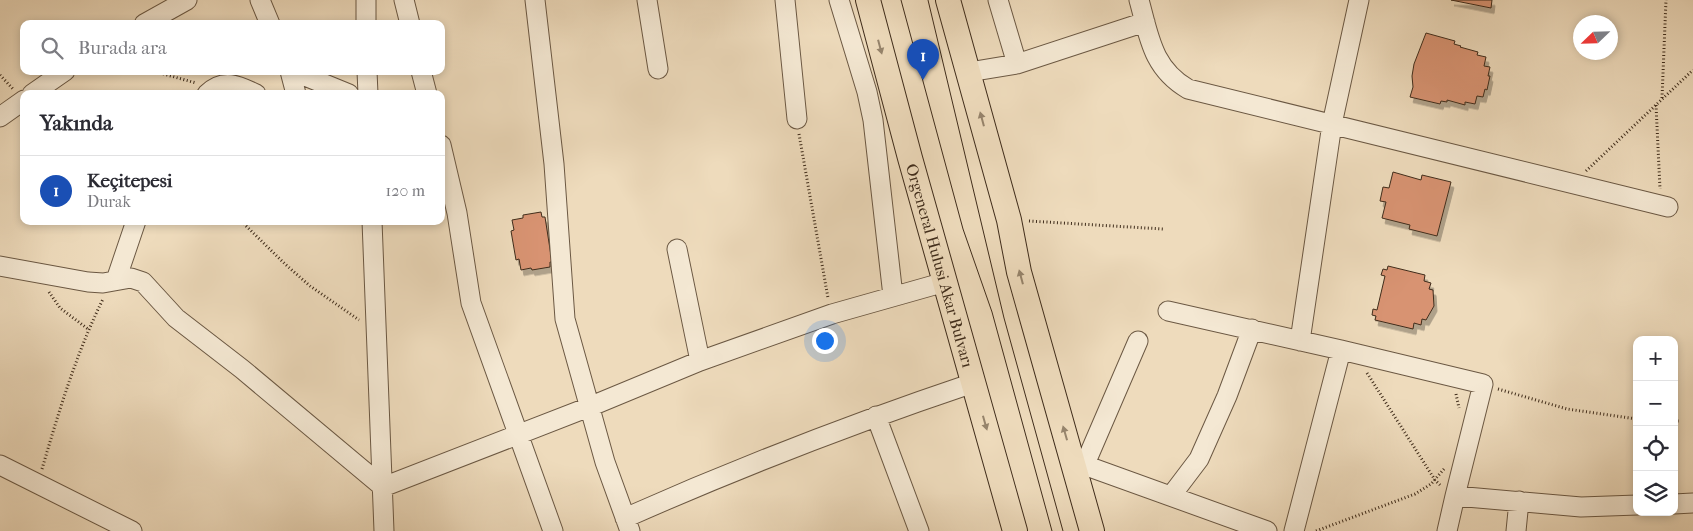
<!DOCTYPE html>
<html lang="tr">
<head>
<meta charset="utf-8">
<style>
	:root { --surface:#fff; --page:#f2f2f3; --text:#2b2b33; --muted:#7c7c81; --line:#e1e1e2; --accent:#ea580c }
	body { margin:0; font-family:"IM FELL French Canon",serif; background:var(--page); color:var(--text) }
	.controls { position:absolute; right:15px; bottom:15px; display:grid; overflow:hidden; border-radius:10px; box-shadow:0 2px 8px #0003 }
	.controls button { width:45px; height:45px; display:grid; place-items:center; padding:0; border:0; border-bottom:1px solid var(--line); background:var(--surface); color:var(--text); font:25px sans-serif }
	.compass { position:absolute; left:1573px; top:15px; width:45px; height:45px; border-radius:50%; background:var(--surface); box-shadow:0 2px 8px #0003; rotate:247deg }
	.you { position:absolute; left:824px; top:340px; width:18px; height:18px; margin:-12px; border:4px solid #fff; border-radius:50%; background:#1a73e8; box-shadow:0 0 0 8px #1a73e833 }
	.badge { display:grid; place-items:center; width:32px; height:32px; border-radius:50%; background:var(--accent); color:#fff; font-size:16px; font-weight:700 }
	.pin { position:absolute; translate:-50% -41px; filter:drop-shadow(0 1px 2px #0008) }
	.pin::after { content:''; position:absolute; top:26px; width:18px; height:15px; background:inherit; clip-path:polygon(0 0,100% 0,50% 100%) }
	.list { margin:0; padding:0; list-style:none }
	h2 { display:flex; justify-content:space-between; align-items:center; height:65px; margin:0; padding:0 20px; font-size:21px }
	h2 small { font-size:16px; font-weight:400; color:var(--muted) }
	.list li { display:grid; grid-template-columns:32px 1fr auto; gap:15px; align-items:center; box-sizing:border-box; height:70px; padding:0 20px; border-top:1px solid var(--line) }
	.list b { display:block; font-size:19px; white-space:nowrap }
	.list p { margin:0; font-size:16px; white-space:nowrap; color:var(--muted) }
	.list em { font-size:16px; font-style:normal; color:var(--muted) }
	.icon { flex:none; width:28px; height:28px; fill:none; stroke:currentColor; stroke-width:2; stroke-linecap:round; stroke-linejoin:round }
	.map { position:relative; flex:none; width:1693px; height:531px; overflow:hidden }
	.search { position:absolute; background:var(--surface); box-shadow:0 2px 8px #0003; left:20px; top:20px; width:425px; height:55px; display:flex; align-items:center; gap:12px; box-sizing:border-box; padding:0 18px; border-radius:10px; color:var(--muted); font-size:19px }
	.panel { position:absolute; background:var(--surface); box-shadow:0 2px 8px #0003; left:20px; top:90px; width:425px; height:135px; border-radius:10px }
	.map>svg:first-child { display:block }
</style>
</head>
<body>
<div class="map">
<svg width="1693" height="531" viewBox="0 0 1693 531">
	<defs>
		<filter id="shadow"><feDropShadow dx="3" dy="5.5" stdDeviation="0" flood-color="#0004"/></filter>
	</defs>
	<rect width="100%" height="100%" fill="#eedbbc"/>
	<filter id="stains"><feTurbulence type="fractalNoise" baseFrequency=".004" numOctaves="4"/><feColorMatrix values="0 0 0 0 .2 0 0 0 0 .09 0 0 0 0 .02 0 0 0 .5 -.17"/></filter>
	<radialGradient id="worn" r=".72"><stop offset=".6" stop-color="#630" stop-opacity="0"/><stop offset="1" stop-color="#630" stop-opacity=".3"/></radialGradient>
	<path fill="#d89372" stroke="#3f2c1b" filter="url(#shadow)" d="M1451,0H1492L1491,8Z
		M1426,33L1455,41L1454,44L1461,46L1460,47L1478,52L1477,55L1486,57L1484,66L1490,67L1488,76H1490L1487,90L1485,89L1483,97L1477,96L1475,104L1465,102V105L1447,100V102L1441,101L1440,104L1410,97L1413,87L1412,76L1414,64Z
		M1393,172L1421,180L1422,175L1451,182L1437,236L1409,229L1410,225L1382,218L1386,202L1380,201L1383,187L1389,188Z
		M541,212L542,217H545L552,262H550V267L532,270L531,268L521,270L519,259L516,260L511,231L514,230L512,220L523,218V215Z
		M1388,266L1425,275L1424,281L1431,283L1429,289L1433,290L1434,306L1426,320L1422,319L1421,325L1414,323L1413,329L1375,320L1376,316L1372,315L1373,309L1377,310L1385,276L1381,275L1383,269L1387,270Z"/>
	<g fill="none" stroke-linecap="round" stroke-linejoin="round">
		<g stroke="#6b5843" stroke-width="21">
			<path id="minor" d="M260,0L270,24
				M366,0V24
				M404,0L410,24
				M535,0L554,164L565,319L605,462L630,531
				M647,0L658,69
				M785,0L797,119
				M839,0L867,92L873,120L893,296
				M998,0L1017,64
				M1139,0C1149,36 1152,68 1188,89L1668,207
				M144,24L187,0
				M290,71L296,94
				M298,71L305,76L349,94
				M367,71L368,94
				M421,71L427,94
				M969,72L1017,64L1145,22
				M32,94L65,71
				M207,94C223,78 238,85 256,94
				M0,117L24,100
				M441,145L457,213L471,303L553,531
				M372,221L384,531
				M677,249L700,361
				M0,266L88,282L103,283L131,278L143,282L176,318L242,369L383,487L589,407L700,361L832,314L945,282
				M116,280L136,221
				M1168,311L1341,350L1483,384L1455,496L1447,531
				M1300,341L1332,124L1359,0
				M876,416L919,531
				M1073,461L1267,531
				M1085,464L1138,341
				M0,465L132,531
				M1171,496L1199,459L1227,396L1252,329
				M1455,496L1581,507L1637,505
				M1674,504L1693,503
				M625,518C740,467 854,423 973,383
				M1294,531L1341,350
				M1516,531L1519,501"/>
		</g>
		<g stroke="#3f2c1b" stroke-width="26">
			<g id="major">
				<path id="s1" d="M868,0L910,158L1015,531"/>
				<path d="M948,0L1009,220L1019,272L1092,531"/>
			</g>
		</g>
		<path stroke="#3f2c1b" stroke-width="3" stroke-dasharray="1 2.5" stroke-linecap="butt" d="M153,71L196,83
			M0,75L13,89
			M1662,98L1666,0
			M1656,105L1660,189
			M799,134L828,298
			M1586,171L1693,70
			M241,221L285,264L310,286L359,320
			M1029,221L1163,229
			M49,292L60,308L88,329
			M1367,373L1435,480L1440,485
			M1498,389L1567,409L1637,419
			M1456,394L1459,408
			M1674,421H1679
			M42,469C59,411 76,354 103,299
			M1316,531L1415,494L1431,484L1444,469"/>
		<use href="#minor" stroke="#f4e8d3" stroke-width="19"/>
		<use href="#major" stroke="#eedbbc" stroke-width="24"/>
		<path stroke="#3f2c1b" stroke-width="1" d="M901,0L963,229L992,312L1052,531
			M928,0L1004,318L1063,531"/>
	</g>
	<defs><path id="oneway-solid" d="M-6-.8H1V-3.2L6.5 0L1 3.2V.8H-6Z" transform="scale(1.25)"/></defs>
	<g fill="#96846c">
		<use href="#oneway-solid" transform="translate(880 47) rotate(75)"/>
		<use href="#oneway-solid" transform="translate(982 119) rotate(-105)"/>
		<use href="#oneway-solid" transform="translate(1021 277) rotate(-105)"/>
		<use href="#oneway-solid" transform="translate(985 423) rotate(74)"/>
		<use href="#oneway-solid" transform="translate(1065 433) rotate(-106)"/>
	</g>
	<g text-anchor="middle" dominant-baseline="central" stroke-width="4" stroke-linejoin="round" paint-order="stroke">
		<g font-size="16" fill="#3f2c1b" stroke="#f4e8d3">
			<text stroke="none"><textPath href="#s1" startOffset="275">Orgeneral Hulusi Akar Bulvarı</textPath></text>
		</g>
	</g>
	<rect width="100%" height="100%" filter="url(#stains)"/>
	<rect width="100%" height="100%" fill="url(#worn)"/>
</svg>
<div class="controls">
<button>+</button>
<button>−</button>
<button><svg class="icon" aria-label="locate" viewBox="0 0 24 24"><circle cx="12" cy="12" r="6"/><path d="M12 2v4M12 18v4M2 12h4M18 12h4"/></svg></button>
<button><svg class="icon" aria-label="layers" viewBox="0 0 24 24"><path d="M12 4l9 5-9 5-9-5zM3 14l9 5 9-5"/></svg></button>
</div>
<svg class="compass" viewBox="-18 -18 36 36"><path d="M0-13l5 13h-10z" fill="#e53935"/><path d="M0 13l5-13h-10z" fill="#7c7c81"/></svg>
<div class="you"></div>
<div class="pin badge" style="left:923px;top:80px;background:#1a4fb4">1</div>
<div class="search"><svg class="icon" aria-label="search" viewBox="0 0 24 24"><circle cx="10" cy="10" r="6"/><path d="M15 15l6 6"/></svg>Burada ara</div>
<section class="panel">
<h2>Yakında<small></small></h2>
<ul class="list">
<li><span class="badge" style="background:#1a4fb4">1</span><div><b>Keçitepesi</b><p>Durak</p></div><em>120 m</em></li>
</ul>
</section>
</div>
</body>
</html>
